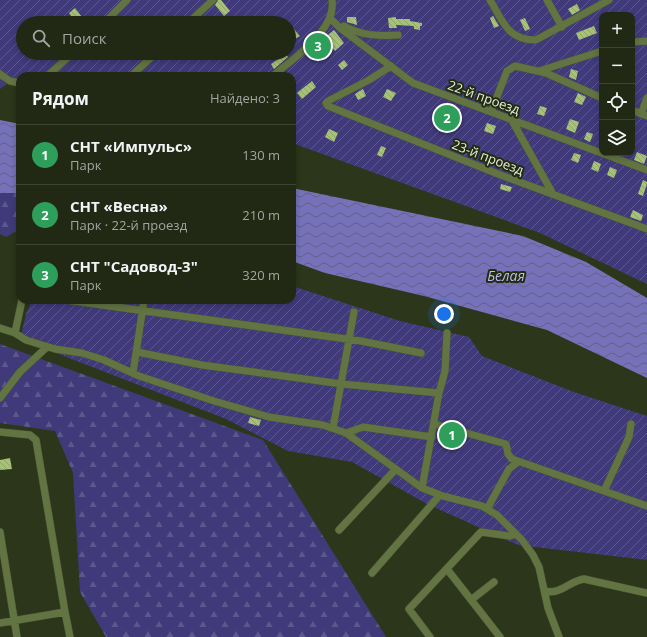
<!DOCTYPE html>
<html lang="ru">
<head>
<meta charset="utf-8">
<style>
	:root { --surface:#212814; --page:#29301d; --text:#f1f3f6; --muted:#a2a6a0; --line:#3e4434; --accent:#0b8043 }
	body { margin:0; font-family:"Open Sans",sans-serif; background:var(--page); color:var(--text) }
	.controls { position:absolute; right:12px; top:12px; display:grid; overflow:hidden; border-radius:8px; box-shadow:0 2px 6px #0003 }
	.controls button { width:36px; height:36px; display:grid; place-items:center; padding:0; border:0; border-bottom:1px solid var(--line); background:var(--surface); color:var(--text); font:20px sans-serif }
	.you { position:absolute; left:444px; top:314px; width:14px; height:14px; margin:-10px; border:3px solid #fff; border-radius:50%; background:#1a73e8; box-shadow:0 0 0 6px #1a73e833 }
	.badge { display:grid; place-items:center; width:26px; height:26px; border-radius:50%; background:var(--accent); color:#fff; font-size:13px; font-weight:700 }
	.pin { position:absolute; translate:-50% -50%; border:2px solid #fff; box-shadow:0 1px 4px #0006 }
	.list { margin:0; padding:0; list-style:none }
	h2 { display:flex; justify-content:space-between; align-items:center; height:52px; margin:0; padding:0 16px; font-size:17px }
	h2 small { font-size:13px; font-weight:400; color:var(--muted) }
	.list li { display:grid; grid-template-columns:26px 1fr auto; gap:12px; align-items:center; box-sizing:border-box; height:60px; padding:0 16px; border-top:1px solid var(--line) }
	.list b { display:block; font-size:15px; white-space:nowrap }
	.list p { margin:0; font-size:13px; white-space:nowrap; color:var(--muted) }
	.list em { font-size:13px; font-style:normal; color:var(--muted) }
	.icon { flex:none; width:22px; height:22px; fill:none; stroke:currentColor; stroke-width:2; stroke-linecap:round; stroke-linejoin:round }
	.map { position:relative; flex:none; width:647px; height:637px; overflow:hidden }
	.search { position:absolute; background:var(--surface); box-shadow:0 2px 6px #0003; left:16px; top:16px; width:280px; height:44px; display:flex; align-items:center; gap:10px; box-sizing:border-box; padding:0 14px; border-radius:22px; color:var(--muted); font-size:15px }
	.panel { position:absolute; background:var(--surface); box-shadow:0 2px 6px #0003; left:16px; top:72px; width:280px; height:232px; border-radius:12px }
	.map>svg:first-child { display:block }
</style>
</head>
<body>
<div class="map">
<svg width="647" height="637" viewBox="0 0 647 637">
	<defs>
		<pattern id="forest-firs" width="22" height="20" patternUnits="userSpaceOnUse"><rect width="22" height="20" fill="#403a7a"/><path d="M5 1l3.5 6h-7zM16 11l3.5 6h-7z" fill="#5c578c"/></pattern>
		<pattern id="garden-furrows" width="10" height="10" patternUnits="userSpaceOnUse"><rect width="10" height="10" fill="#403a7a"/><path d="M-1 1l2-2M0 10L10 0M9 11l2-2" fill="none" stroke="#5c578c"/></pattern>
		<pattern id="water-waves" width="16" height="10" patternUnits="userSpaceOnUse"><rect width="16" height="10" fill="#7572b9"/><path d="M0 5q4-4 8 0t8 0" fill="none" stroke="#626189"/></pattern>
		<pattern id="building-back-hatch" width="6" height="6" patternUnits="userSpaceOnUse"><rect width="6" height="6" fill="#a6c375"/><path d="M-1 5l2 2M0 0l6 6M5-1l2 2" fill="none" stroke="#8ea468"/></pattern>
	</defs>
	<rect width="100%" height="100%" fill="#2c361a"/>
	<path fill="url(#forest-firs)" d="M0,193H20V229L6,237L0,234Z
		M0,344L263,440L386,637H106L80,592L73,473L55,431L0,423Z"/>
	<path fill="url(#garden-furrows)" fill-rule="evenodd" d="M0,0H647V284L540,233L292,143V76H20V90L10,81L0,89ZM602,15H632V153H602ZM23,23H289V53H23Z
		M292,286L400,321L469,337L482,356L574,392L647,416V560L518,545L427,504L352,462L288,451L226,419L20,339L26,314L32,300H292Z"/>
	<path fill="url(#water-waves)" d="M0,120L20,124V193H0Z
		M292,188L523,236L586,262L647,298V378L547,330L424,296L325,273L292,261Z"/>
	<path fill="url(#building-back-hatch)" d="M218,0H221L230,11L224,16L215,5Z
		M577,4L580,10L572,15L568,9Z
		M75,8L82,17L79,19L83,23H76L69,13Z
		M493,16L499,26L494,28L490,18Z
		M347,17H356L357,25L347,22Z
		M396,17V19H410V21L422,23V26H420V30L414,29V26L396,25L397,28H389L388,18Z
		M525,18L530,29L525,31L520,20Z
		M289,23L300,36L295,39L289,32Z
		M594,26L597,33L579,40L576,33Z
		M334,30L344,43L335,51L324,38Z
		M278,53H285L288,57L274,69L271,64L281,57Z
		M344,60L348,65L342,70L338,65Z
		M571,69L578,71L576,80L569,77Z
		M312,81L316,87L302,99L297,93Z
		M363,89L366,96L358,100L355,94Z
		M387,89L396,93L391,101L383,97Z
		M578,93L586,97L582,105L574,102Z
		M540,106L547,108L544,116L537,114Z
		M453,107L460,109L457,116L450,113Z
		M570,119L579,122L575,133L566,129Z
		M487,123L496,126L493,134L484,131Z
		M329,129L338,133L334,142L325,137Z
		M587,132L593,134L590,142L584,139Z
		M381,146L386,148L382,157L377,155Z
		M637,152L647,156L644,164L634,160Z
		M574,153L581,155L578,163L571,160Z
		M594,161L601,164L598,172L591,169Z
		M610,167L617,170L614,178L607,175Z
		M643,180L647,182V184L643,196L638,194Z
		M501,184L512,187L510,192L500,189Z
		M633,210L643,215L641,221L630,217Z
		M250,417L261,420L259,426L248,423Z
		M10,458L12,469L0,470V460Z"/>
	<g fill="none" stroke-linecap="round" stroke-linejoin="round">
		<g stroke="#4a5339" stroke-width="8">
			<path id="minor" d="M490,0C503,21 507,40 536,40L609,0
				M547,0L562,27
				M330,18L340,28L413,83L647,170
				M104,23L127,0
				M188,23L213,0
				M344,26C362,36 379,36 398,35
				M632,42L647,41
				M391,66L369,80L328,101L326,103L328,106L498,174L647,229
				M539,71L602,51
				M0,74L10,81L20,83
				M47,76L73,53
				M131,76L156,53
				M273,76C293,58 337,30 332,0
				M632,110L647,116
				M491,112L507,71L515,66L546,73L602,98
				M641,114L647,98
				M511,119L553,194
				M66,300L361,341L421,353
				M0,328L15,333L26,340L55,349L82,353L104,360L139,376L214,401L269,417L323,425L346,433L422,488L443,496L482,506L497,515L522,540L533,555L539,567L548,608L559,637
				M15,333L22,300
				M137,352L202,365L342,384L439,393
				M133,373L144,300
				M0,398L20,372L47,347
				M434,424L506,444L508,454L512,459L647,506
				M333,428L354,312
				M0,432L30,435L36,440L65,612L0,623
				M346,433L363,427L432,437
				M422,488L439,393L445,371L447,333
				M604,491L629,437L631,424
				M487,509L509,469L518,462
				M339,530L396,469
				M0,532L17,637
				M447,569L500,637
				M372,573L440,495
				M545,591C561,595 569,581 584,579L647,593
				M471,600L494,582
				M65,612L70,637
				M430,637L409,609L481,532L510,536L516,534"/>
		</g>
		<use href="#minor" stroke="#627442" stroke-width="7"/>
	</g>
	<g text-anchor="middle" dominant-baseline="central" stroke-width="4" stroke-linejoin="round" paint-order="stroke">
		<g font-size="13" fill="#e7eedd" stroke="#222c11">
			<text transform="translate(484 97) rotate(20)">22-й проезд</text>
			<text transform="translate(488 157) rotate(21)">23-й проезд</text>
		</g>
		<g font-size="14" font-style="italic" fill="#babaf5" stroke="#222c11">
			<text x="506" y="275">Белая</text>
		</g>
	</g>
</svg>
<div class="controls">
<button>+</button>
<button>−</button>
<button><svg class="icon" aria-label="locate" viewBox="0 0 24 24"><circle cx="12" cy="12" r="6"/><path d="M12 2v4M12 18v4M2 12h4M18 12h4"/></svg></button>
<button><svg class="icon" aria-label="layers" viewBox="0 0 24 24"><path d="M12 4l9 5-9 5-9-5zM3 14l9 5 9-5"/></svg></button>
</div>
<div class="you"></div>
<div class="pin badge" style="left:452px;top:435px;background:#2e9e5b">1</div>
<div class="pin badge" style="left:447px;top:118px;background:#2e9e5b">2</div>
<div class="pin badge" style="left:318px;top:46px;background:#2e9e5b">3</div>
<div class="search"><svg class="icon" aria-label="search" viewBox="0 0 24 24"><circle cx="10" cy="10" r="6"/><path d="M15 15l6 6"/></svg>Поиск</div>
<section class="panel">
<h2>Рядом<small>Найдено: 3</small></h2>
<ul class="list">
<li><span class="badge" style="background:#2e9e5b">1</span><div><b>СНТ «Импульс»</b><p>Парк</p></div><em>130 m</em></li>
<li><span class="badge" style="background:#2e9e5b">2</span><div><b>СНТ «Весна»</b><p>Парк · 22-й проезд</p></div><em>210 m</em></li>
<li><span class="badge" style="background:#2e9e5b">3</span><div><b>СНТ &quot;Садовод-3&quot;</b><p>Парк</p></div><em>320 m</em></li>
</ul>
</section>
</div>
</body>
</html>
